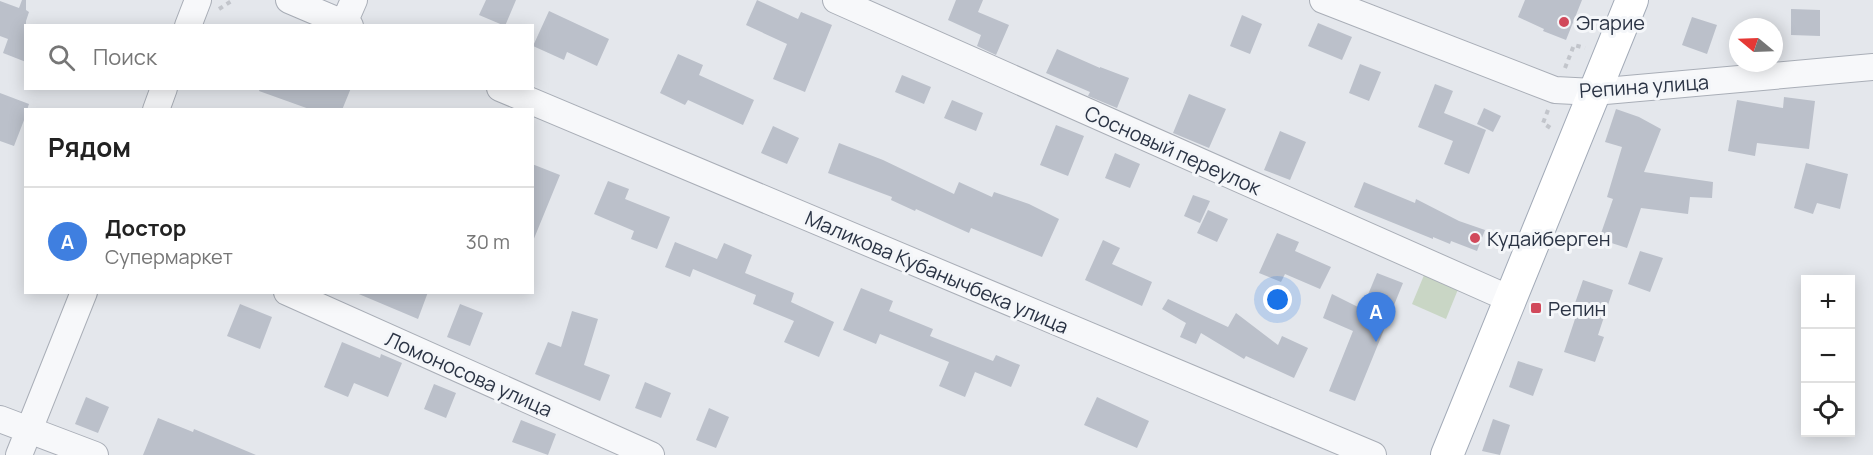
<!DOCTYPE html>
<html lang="ru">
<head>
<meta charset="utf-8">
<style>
	:root { --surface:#fff; --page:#f2f2f2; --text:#222; --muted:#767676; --line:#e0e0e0; --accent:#d1495b }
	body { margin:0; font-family:Manrope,sans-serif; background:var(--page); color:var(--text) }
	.controls { position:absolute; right:18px; bottom:18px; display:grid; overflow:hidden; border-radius:0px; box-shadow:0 3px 15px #0003 }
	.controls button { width:54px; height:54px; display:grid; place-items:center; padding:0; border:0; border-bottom:2px solid var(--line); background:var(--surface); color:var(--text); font:30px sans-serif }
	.compass { position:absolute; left:1729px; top:18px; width:54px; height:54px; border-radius:50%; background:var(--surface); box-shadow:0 3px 15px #0003; rotate:289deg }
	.you { position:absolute; left:1278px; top:300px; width:21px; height:21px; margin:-15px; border:4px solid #fff; border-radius:50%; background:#1a73e8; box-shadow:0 0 0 9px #1a73e833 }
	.badge { display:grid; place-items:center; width:39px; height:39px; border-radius:50%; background:var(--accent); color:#fff; font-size:20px; font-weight:700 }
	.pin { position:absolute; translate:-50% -50px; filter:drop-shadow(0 2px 3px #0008) }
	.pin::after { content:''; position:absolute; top:32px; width:21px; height:18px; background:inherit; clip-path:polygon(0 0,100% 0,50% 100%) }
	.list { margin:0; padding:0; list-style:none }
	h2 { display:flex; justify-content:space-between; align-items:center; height:78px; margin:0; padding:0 24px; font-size:26px }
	h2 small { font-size:20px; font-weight:400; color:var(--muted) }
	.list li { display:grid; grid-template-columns:39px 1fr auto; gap:18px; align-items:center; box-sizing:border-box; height:108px; padding:0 24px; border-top:2px solid var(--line) }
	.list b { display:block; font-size:22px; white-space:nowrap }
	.list p { margin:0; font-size:20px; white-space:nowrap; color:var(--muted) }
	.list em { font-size:20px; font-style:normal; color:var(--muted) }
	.icon { flex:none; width:33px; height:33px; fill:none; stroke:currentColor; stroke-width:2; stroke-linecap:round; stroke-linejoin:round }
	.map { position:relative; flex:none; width:1873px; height:455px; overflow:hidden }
	.search { position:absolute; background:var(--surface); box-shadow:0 3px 15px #0003; left:24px; top:24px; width:510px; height:66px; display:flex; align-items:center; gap:15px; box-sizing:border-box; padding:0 21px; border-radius:0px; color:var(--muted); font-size:22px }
	.panel { position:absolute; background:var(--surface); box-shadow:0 3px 15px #0003; left:24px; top:108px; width:510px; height:186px; border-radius:0px }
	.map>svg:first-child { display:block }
</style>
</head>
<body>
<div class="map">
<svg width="1873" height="455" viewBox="0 0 1873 455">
	<rect width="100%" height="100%" fill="#e4e7ec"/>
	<path fill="#c9d6c5" d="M1427,268L1461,282L1446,319L1412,304Z"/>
	<path fill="#bbc0ca" d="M22,0H26V10L29,12L26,21V62L3,53L8,39L0,36V1L19,8Z
		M486,0H516L505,26L479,15Z
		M757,0L798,19L801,12L832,25L805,92L773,79L787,44L746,25Z
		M956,0H983L978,12L1009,25L996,55L977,46L981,35L948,20Z
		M1525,0H1582L1566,40L1543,31L1544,29L1518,17Z
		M1791,9L1820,10V36L1791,35Z
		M549,11L609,39L597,66L567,52L564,60L533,46Z
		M1242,15L1262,24L1250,54L1230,46Z
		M1692,17L1717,25L1707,54L1682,45Z
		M1318,23L1352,37L1342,60L1308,46Z
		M1057,49L1100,68V67L1129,78L1117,108L1088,96L1090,92L1046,73Z
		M678,54L703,65L699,75L754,100L743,125L688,100L685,105L660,93Z
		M1360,64L1381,72L1369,101L1349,93Z
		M902,75L931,87L924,104L895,92Z
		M1435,84L1453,91L1444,113L1486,130L1469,174L1444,164L1453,141L1418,127Z
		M260,88H351L342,110H312L259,91Z
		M0,93L29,104L27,110H26V115L14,146L0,141Z
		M1189,94L1226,109L1209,148L1173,133Z
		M1784,97L1815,101L1809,149L1757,143L1755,156L1728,151L1737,100L1783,108Z
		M952,100L983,113L976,131L944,118Z
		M1484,108L1501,116L1493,132L1477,124Z
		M1616,109L1639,117L1661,129L1644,172L1713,182L1712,198L1690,197L1688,214L1641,208L1627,248L1599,239L1613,199L1607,197L1622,147L1605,142Z
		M1056,125L1084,136L1068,176L1040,165Z
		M773,126L799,138L787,164L761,153Z
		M1280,131L1306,142L1290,180L1264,170Z
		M839,143L883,160L954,194L959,182L992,197L994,192L1029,204L1059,219L1042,257L971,228L969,233L916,209L915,211L891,200L892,197L828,173Z
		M1115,153L1140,164L1130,188L1105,178Z
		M1806,163L1848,174L1840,209L1817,203L1813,214L1794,208Z
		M532,164L560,175L533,241H532Z
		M608,181L629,189L625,199L670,217L657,249L631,239L634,231L594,214Z
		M1364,182L1415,203L1416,199L1459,221L1485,230L1477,251L1451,241L1450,244L1433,237V239L1354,207Z
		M1193,195L1210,201L1200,223L1184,216Z
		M1208,210L1228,219L1217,242L1197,233Z
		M1277,233L1299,242L1295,251L1331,267L1320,289L1285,274L1281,282L1259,273Z
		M1103,240L1120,248L1112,264L1152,282L1142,306L1085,280Z
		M675,242L717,259L724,243L752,255L745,273L794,293L791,302L834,322L819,357L784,342L794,321L753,304L756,295L693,269L690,277L665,267Z
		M1640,251L1663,258L1650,292L1628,284Z
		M1377,273L1403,283L1355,401L1329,391L1353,331L1323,318L1332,294L1362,309Z
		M1583,280L1613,290L1598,335L1604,337L1595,362L1564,352L1579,307L1574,306Z
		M861,288L893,301L889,311L933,329L930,336L993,361L996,355L1020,365L1011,387L975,372L965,397L939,386L949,362L880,334L876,344L843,330Z
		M354,292H428L418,319Z
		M1168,299L1228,327L1236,313L1278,345L1282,336L1308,348L1294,378L1246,356L1244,359L1201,333L1196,344L1180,337L1186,323L1162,309Z
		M240,304L272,317L260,349L227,336Z
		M460,304L483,313L470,346L447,337Z
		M572,311L598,319L584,365L610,375L600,401L535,374L548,342L561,347Z
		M342,342L380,358L381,354L402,363L388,397L354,383L348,397L324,387Z
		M1518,361L1543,369L1533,396L1509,387Z
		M645,382L671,393L661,418L635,408Z
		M434,384L456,393L446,418L424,409Z
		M86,397L109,407L98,433L75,424Z
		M1097,397L1149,421L1137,448L1084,425Z
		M709,408L729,417L716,448L696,440Z
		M158,418L193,432L194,429L256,455H143Z
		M1493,419L1510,425L1500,455L1482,451Z
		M521,420L556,434L548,455L512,442Z"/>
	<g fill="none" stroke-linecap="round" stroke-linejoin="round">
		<g stroke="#a9aeb7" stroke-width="28">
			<path id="minor" d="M289,0L350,26
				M836,0L1510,299
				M1323,0L1555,90L1594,92L1873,67
				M344,23L354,0
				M188,26L198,0
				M500,88L1373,455
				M156,110L164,88
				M287,292L651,455
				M0,419L95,455
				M19,455L84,292"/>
		</g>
		<g stroke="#a3abb8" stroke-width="34">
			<path id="major" d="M1447,455L1632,0"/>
		</g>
		<path stroke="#c2c5cb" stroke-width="4" stroke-dasharray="4.5 4.5" stroke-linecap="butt" d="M219,9L233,0
			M1565,68L1574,45L1585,48
			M1548,110L1543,123L1552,129"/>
		<use href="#minor" stroke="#f7f8fa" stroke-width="26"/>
		<use href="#major" stroke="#fff" stroke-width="32"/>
	</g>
	<g fill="#d1495b" stroke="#f4f6f9" stroke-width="2">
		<circle cx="1564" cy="22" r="6"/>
		<circle cx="1475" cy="238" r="6"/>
		<rect x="1530" y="302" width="12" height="12" rx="3"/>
	</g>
	<g text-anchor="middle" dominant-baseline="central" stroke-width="6" stroke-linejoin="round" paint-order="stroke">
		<g font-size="20" fill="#2b3445" stroke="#f4f6f9" text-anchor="start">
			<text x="1576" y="22">Эгарие</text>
			<text x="1487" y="238">Кудайберген</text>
			<text x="1548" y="308">Репин</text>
		</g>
		<g font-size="20" fill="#2b3445" stroke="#f4f6f9">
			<text transform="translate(1644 86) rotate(-4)">Репина улица</text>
			<text transform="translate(1173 150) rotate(24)">Сосновый переулок</text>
			<text transform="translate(937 272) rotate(23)">Маликова Кубанычбека улица</text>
			<text transform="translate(469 374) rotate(24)">Ломоносова улица</text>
		</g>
	</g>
</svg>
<div class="controls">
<button>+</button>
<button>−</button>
<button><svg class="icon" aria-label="locate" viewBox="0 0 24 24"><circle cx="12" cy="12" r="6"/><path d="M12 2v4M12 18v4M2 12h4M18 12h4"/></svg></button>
</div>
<svg class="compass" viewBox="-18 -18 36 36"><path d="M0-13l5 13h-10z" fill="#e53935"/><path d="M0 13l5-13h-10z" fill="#767676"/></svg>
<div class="you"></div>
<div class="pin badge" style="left:1376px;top:342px;background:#3f7fe0">A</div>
<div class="search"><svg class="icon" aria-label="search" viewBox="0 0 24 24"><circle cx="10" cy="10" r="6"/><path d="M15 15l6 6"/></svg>Поиск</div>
<section class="panel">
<h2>Рядом<small></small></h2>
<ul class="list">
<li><span class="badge" style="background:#3f7fe0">A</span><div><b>Достор</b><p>Супермаркет</p></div><em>30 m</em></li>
</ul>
</section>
</div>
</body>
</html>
